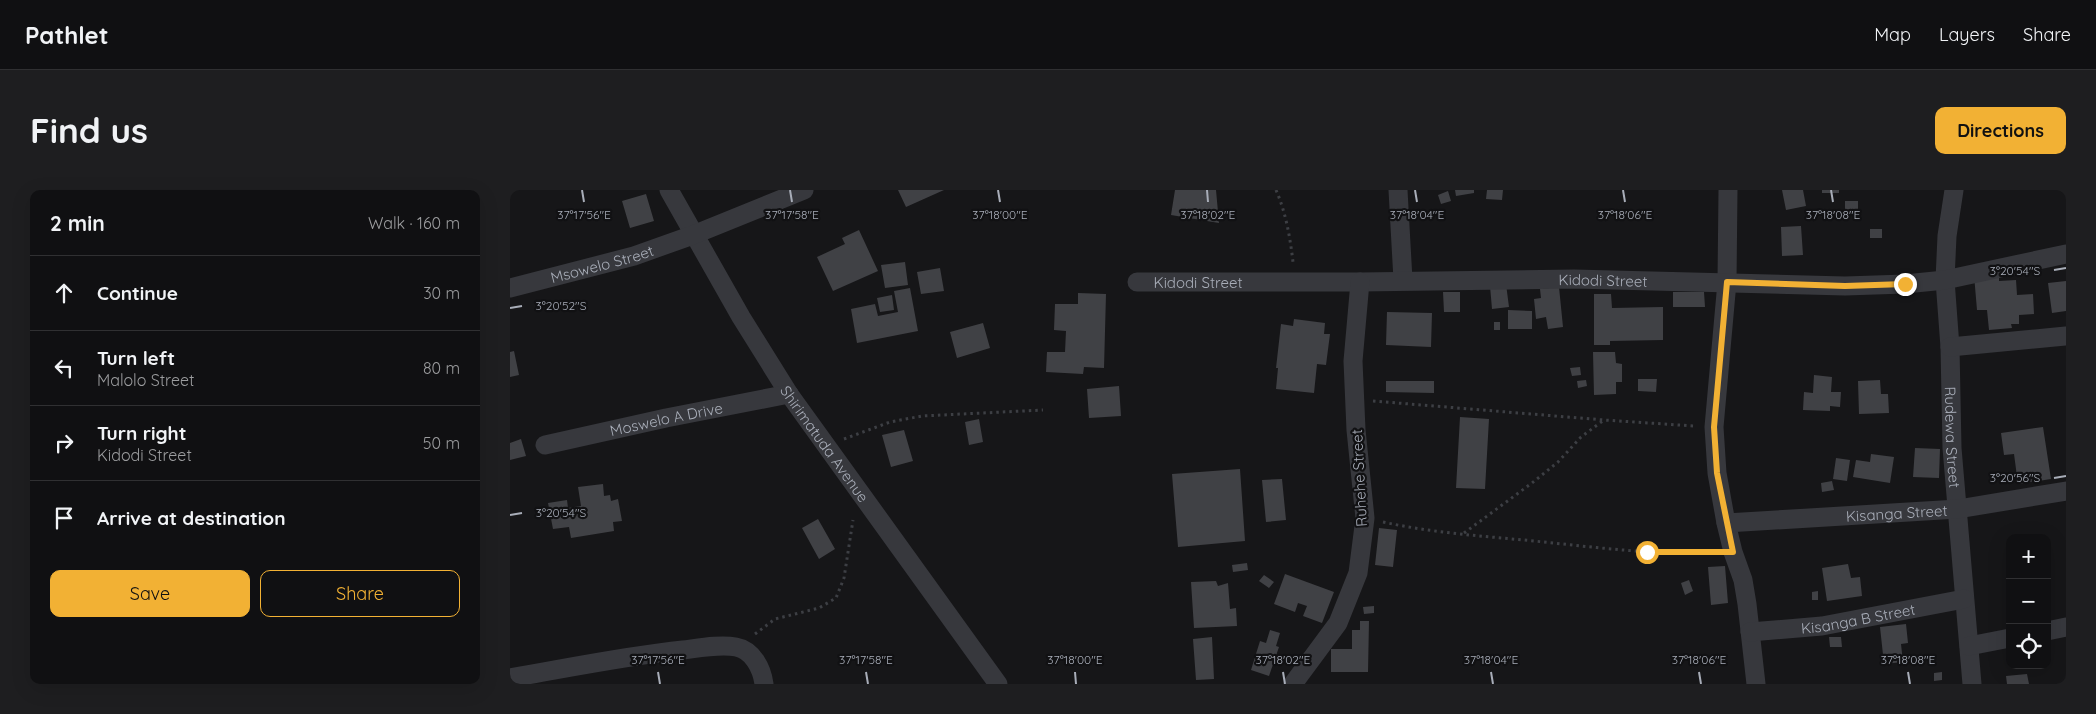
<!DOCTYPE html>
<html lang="en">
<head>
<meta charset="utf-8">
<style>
	:root { --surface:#101012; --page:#1e1e20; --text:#f1f3f6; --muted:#9c9d9f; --line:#303032; --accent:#f2b134 }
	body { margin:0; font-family:Quicksand,sans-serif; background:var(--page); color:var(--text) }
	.controls { position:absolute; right:15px; bottom:15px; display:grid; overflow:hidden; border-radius:10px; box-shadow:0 5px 20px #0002 }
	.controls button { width:45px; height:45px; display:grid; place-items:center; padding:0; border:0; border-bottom:1px solid var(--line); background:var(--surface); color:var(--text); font:25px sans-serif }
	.stop { position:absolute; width:15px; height:15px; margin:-11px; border:4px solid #f2b134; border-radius:50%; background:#fff }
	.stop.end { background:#f2b134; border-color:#fff; box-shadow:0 1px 5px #0008 }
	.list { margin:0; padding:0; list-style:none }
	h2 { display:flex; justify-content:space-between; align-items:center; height:65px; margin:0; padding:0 20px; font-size:21px }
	h2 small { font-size:16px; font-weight:400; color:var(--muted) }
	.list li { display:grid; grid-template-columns:32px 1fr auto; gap:15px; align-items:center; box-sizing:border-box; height:75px; padding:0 20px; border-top:1px solid var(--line) }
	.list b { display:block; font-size:19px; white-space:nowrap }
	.list p { margin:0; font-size:16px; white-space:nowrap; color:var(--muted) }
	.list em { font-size:16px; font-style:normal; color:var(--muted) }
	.actions { display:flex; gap:10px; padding:15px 20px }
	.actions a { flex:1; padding:11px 0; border:1px solid var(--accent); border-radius:10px; text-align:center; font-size:18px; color:var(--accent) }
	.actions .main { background:var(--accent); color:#111 }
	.icon { flex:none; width:28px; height:28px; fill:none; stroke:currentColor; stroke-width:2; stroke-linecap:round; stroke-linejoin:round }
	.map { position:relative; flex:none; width:1556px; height:494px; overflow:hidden; border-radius:10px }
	header { display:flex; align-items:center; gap:30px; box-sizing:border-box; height:70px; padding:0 25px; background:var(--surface); border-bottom:1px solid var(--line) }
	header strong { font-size:24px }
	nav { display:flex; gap:28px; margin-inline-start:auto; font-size:18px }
	.intro { display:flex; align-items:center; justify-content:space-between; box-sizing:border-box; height:120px; padding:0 30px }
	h1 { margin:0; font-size:35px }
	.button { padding:12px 22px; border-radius:10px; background:var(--accent); color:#111; font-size:18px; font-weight:700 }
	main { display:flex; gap:30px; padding:0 30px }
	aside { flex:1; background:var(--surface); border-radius:10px; box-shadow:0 5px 20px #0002 }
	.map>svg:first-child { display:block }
</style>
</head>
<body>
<header>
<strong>Pathlet</strong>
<nav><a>Map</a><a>Layers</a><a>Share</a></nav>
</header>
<div class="intro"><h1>Find us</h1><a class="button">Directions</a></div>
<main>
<aside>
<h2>2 min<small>Walk · 160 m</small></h2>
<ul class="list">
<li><svg class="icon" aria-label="ahead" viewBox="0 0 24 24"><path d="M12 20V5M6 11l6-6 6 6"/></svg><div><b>Continue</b></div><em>30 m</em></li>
<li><svg class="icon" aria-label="left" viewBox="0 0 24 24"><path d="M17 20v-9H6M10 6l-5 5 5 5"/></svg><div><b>Turn left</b><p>Malolo Street</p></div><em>80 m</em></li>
<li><svg class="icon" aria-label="right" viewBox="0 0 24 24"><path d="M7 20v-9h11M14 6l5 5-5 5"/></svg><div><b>Turn right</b><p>Kidodi Street</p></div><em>50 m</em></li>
<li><svg class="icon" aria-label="arrive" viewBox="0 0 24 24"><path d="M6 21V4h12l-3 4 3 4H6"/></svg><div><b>Arrive at destination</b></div></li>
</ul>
<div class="actions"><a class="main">Save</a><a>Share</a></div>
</aside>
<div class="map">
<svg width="1556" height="494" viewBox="0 0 1556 494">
	<rect width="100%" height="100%" fill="#161618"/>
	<path fill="#404145" d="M388,0H434L396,17Z
		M665,0H706L709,33L661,25Z
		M945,0H964V3L946,6Z
		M977,0H993L992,10L976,9Z
		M1272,0H1293L1296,16L1276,20Z
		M1312,0H1329V3H1312Z
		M938,1L941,11L931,14L928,5Z
		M136,4L144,31L120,38L112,11Z
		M1335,11H1348V23H1335Z
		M1291,36L1293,65L1272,66L1271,37Z
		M1360,39H1372V48H1360Z
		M349,40L368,81L323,101L307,67L335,54L332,48Z
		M395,72L398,95L375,98L371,75Z
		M430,78L434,101L411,104L407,82Z
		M1489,83V91L1506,90L1507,105L1523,104L1524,124L1509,125V134H1501L1502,138L1479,140L1477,120H1467L1464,85Z
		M1556,91V121L1542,123L1538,93Z
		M996,94L999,117L982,119L980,96Z
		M1049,97L1053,137L1038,139L1036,127L1026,129L1024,109L1031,108L1030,99Z
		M400,98L408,141L347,153L341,119L365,114L368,126L388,122L384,101Z
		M933,102H950V122H934Z
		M1163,102H1194L1195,117H1163Z
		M568,103L596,104L594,178L574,177L573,184L536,182L537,162H555L556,141L544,140L545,114H568Z
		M1084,104H1101L1102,118L1153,117V150L1100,151V155H1084Z
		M382,105L384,120L370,122L367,108Z
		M998,120L1022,121V139H998Z
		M877,122L922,123L921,157L876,155Z
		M784,129L815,133L814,144H820L816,175L807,174L804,203L766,199L768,178H766L771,134L783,136Z
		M984,132H990V140H984Z
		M473,133L480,158L447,168L440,142Z
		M4,161L9,185L0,187V162Z
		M1083,162H1105L1106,173L1112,174V192H1106V204L1084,205Z
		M1070,177L1071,185L1062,186L1060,178Z
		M1304,185L1322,187L1321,202H1331L1330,217L1320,216V221L1293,220L1294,202L1303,203Z
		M1128,189H1147L1146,202L1128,201Z
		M1076,190L1077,196L1068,198L1067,191Z
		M1370,190L1371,204H1378L1379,223L1349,224L1348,191Z
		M876,191H924V203L876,202Z
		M609,196L611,226L579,228L577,199Z
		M950,227L979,229L975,299L946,298Z
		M469,229L473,252L459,255L455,232Z
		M1533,237L1541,289L1508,294L1504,264L1494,265L1491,243Z
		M394,240L403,271L381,277L372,245Z
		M11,249L16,266L0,270V253Z
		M1405,258L1430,259L1429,288L1403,287Z
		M1361,264L1384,267L1380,293L1343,287L1346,270L1360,272Z
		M1326,268L1340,270L1337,291L1323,289Z
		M730,279L735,351L668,357L662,284Z
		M772,289L776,330L756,332L752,290Z
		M1322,291L1324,300L1312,302L1311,293Z
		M93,294L94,306L100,305L101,311L108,309L112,331L103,332L104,341L61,348L59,337L43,339L38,313L57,310L58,318L71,316L68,297Z
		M308,329L325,359L309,369L292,338Z
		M869,338L887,340L883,377L865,375Z
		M737,373L738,380L723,382L722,375Z
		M1338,374L1341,388L1350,387L1352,406L1317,411L1312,378Z
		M1215,376L1218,413L1201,415L1198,377Z
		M775,384L824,402L812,433L793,426L797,416L788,413L785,422L764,414Z
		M754,385L764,392L759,398L749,391Z
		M1179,390L1183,401L1175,405L1171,393Z
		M706,391L708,396L718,393L720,419L726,418L727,436L684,438L681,392Z
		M1308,401V410H1302V402Z
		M864,416V423L854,424L853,417Z
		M850,431H859L858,482H821V459H842V440H850Z
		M1396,434L1398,453L1391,454L1393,472L1374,474L1370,437Z
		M760,440L770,443L766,456L769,457L759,486L741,480L750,451L756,453Z
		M702,447L704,489L686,490L683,449Z
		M1319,447H1331L1332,457H1320Z
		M1432,482V490L1424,491V483Z
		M1517,484L1519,494H1497L1496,486Z"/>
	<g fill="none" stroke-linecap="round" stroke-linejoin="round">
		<path stroke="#3d3f44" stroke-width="3" stroke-dasharray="2.5 4" stroke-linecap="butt" d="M766,0C776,23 780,47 783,72
			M863,211L1094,230L1184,236
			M334,249L380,232L412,226L533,220
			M873,332C923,343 973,346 1024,351C1083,357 1143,365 1202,363
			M954,343L1022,293L1048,272L1071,247L1094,230
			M245,444L265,429L309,418L326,408L334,388L343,330"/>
		<g stroke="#37383d" stroke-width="19">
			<path id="s1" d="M159,0L231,127L279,204L488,494"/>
			<path d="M888,0L893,90"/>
			<path d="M1218,0L1217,92L1204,237L1207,283L1216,333L1223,362L1233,390L1237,414L1246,494"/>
			<path id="s2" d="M1444,0L1437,46L1435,90L1440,157L1442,258L1462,494"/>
			<path id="s3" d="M627,92H850L1064,89L1335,96L1395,94L1435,90L1556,64"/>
			<path id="s4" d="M0,98L124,66L183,45L294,0"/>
			<path d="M1440,157L1556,146"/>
			<path id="s5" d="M35,255L156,228L279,204"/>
			<path id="s6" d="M1216,333L1448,319L1556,301"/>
			<path d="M1537,441L1556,437"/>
			<path id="s7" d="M1240,442L1312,436L1454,409"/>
			<path d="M1459,456L1500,448"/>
			<path d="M0,488C58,478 115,466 173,460C189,458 210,454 226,457C243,460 252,479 254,494"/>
			<path d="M783,494L828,433L848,383L855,328L846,240L843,171L850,92"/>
		</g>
	</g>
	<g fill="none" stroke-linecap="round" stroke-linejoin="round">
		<path stroke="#f2b134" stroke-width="6" d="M1137,362H1223L1207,283L1204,237L1217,92L1335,96L1395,94"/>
	</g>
	<path fill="none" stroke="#a8adb8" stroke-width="2" d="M72,0L74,12M280,0L282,12M488,0L490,12M697,0L698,12M905,0L907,12M1113,0L1115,12M1321,0L1323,12M1544,80L1556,78M0,118L12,116M1544,288L1556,286M0,325L12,323M148,482L150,494M356,482L358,494M565,482L566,494M773,482L775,494M981,482L983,494M1189,482L1191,494M1398,482L1400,494"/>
	<g text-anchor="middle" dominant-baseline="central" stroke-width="4.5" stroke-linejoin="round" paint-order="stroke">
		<g font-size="15" fill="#a8adb8" stroke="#111113">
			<text stroke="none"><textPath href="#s4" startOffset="95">Msowelo Street</textPath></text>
			<text stroke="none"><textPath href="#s3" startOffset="466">Kidodi Street</textPath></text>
			<text stroke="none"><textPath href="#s3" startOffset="61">Kidodi Street</textPath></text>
			<text stroke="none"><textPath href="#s5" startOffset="124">Moswelo A Drive</textPath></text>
			<text stroke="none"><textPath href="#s2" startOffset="248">Rudewa Street</textPath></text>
			<text stroke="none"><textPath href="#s1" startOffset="298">Shirimatuda Avenue</textPath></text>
			<text transform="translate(849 288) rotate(-93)">Ruhehe Street</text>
			<text stroke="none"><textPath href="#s6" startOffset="171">Kisanga Street</textPath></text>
			<text stroke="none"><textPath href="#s7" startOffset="109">Kisanga B Street</textPath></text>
		</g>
	</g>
	<g font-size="12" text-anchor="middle" fill="#a8adb8" stroke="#111113" stroke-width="4.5" stroke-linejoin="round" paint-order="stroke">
		<text x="698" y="29">37°18'02"E</text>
		<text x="74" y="29">37°17'56"E</text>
		<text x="282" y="29">37°17'58"E</text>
		<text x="490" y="29">37°18'00"E</text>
		<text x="907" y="29">37°18'04"E</text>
		<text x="1115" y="29">37°18'06"E</text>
		<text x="1323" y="29">37°18'08"E</text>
		<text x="1505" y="85">3°20'54"S</text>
		<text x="51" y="120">3°20'52"S</text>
		<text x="1505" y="292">3°20'56"S</text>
		<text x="51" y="327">3°20'54"S</text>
		<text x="148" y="474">37°17'56"E</text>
		<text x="356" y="474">37°17'58"E</text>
		<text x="565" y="474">37°18'00"E</text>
		<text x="773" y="474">37°18'02"E</text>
		<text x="981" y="474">37°18'04"E</text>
		<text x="1189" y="474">37°18'06"E</text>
		<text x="1398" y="474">37°18'08"E</text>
	</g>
</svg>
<div class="controls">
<button>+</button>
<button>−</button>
<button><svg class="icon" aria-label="locate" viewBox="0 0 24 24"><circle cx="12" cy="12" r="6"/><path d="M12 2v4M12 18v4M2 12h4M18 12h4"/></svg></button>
</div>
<div class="stop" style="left:1137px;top:362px"></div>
<div class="stop end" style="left:1395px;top:94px"></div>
</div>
</main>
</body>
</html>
